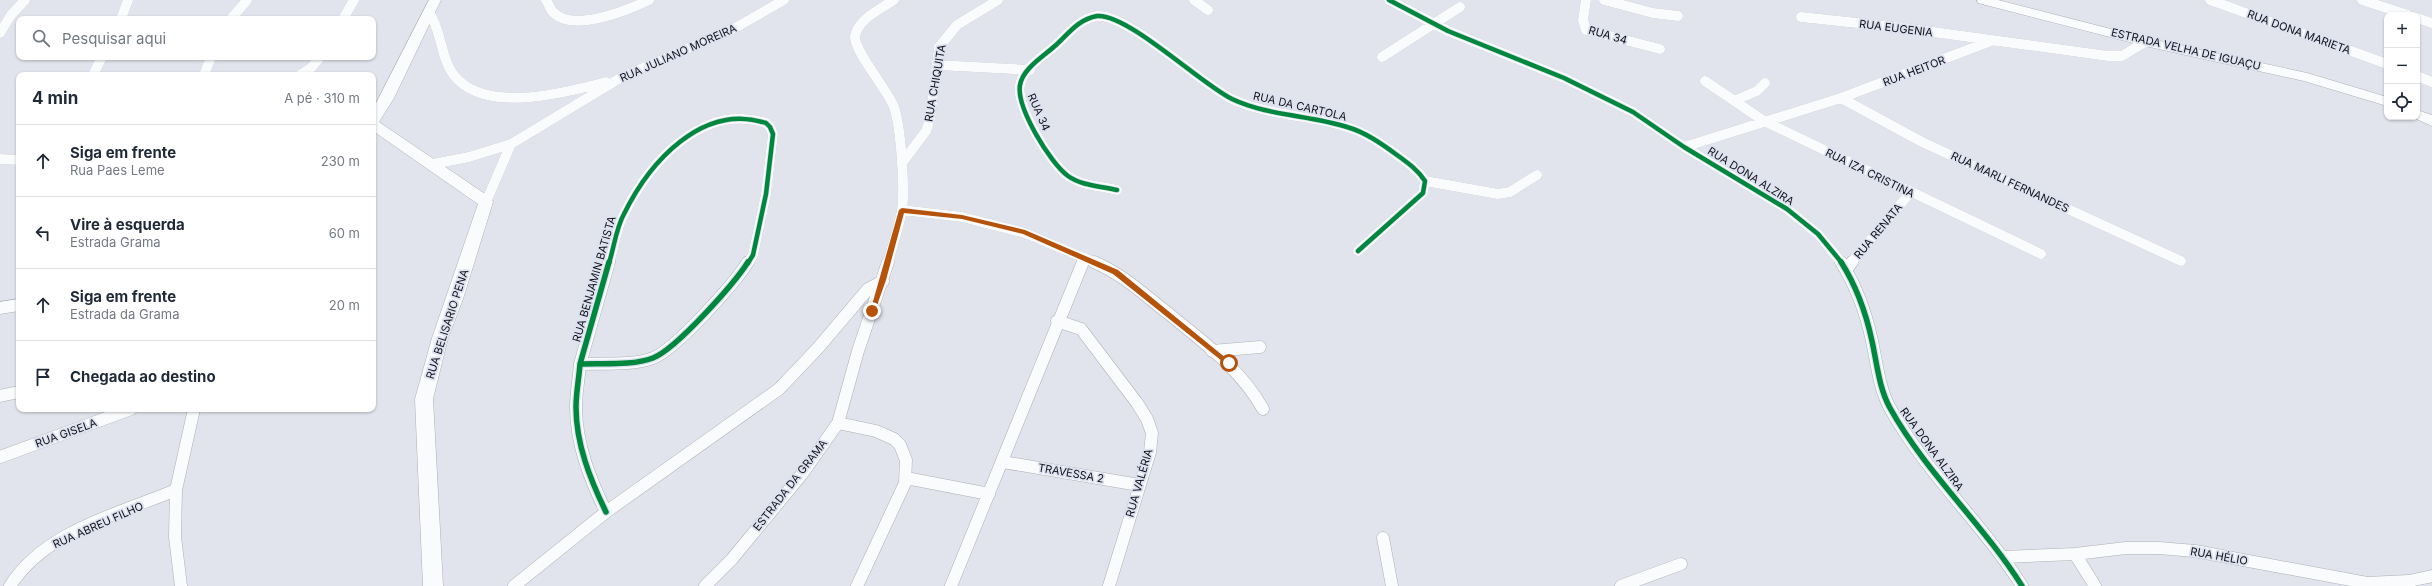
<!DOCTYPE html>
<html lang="pt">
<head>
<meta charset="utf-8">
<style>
	:root { --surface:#fff; --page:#f6f6f7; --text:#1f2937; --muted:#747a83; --line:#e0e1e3 }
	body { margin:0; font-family:Inter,sans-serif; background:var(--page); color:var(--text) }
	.controls { position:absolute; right:12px; top:12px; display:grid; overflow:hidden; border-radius:8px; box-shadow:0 1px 3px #0004 }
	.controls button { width:36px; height:36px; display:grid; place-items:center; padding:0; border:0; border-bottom:1px solid var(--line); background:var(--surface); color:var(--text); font:20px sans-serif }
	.stop { position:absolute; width:12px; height:12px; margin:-9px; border:3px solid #b45309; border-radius:50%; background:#fff }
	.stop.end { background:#b45309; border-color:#fff; box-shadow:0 1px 4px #0008 }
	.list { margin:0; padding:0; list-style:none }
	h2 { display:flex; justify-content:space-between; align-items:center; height:52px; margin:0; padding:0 16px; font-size:17px }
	h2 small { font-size:13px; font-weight:400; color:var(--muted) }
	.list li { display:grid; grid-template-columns:26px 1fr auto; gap:12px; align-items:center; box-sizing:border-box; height:72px; padding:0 16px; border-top:1px solid var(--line) }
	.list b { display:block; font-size:15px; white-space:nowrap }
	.list p { margin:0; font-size:13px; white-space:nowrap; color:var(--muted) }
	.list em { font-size:13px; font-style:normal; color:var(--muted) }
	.icon { flex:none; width:22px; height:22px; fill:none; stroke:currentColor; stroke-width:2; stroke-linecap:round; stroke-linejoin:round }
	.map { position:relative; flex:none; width:2432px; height:586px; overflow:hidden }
	.search { position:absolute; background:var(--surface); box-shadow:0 1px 3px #0004; left:16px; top:16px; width:360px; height:44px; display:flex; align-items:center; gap:10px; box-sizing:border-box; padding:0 14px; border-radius:8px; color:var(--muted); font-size:15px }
	.panel { position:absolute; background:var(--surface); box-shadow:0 1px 3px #0004; left:16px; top:72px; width:360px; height:340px; border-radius:8px }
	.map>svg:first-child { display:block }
</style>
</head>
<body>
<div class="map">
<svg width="2432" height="586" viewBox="0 0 2432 586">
	<rect width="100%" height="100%" fill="#e1e4ec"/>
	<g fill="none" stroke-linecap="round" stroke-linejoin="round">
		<g stroke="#aeb0b6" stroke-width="10">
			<path id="street-far1" d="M546,0C548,3 550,8 552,11C571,34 628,10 649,0
				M1194,0L1208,10
				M1389,0L1448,31L1564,78L1633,112L1684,147L1787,209L1818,234L1842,263
				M1586,0L1583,20L1586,30L1660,49
				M1604,0L1653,13L1678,16
				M2210,0L2387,64
				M2362,0L2408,15
				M429,12C442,31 440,56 453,74C483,115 565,93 606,82
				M1801,17L1904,28L2108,56H2122L2145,42
				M2417,18L2432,23
				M121,19L128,0
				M231,19L247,0
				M343,19L354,0
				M0,33L11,15L25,0
				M1382,57L1460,7
				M937,65L1030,70
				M93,75L102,57
				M204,75L211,57
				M300,75L311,68L320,57
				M2417,76L2432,82
				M1705,81L1764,121L2041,254
				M1841,98L1922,142L2181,261
				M1736,100L1757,91L1765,83
				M1684,147L1841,98L1991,41
				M0,159L19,160
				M902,163L926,131L930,119L939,47L957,25L998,0
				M433,164L469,157L511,144L622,77L735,28L784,0
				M1425,181L1498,194L1510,192L1537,175
				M1117,190C1101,186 1082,186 1068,176C1050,163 1016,107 1020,85C1023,68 1044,56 1056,45C1069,33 1079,19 1097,16C1127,13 1201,84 1232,99C1268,116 1310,115 1347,127C1365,132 1382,144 1397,155C1408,163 1418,170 1425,181L1423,193L1358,251
				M486,202L511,144
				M902,210L962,217L1025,233L1096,263
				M609,263C614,248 616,228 624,214C649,163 702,102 766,123L770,127L773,134L766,194L753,255L748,263
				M888,263C892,246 899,228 902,210C905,190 901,127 894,107C888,90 853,50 855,36C858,19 881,9 894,0
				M1082,263L1084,259
				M1851,263L1910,193"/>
		</g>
		<g stroke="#aeb0b6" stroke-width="13">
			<path id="street" d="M1094,262C1124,275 1143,294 1169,314C1204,343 1240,368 1263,409
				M1841,262C1857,287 1866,313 1872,341C1877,364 1879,388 1890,408C1926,473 1983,524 2022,586
				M1846,270L1852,262
				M1057,321L1081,329L1137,403L1147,419L1152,433L1150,452L1109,586
				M1212,351L1260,347
				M580,364C579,378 576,393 576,407C576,444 590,479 606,512
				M580,364L609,262
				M580,364C603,363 632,366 653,358C676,349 734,284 748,262
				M0,396L19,392
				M838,423L876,431L894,439L900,445L906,460L905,483L857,586
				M0,457L131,409
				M1003,462L1139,485
				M906,478L989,494
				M1383,538L1392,586
				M2075,554L2095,586
				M2003,557L2075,554L2126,548H2159L2195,551L2367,583L2409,581L2432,576
				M10,586C45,531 118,514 176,490
				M181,586L175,537L176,490L194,409
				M514,586L606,512L779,389L818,348L868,289L883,281
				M705,586L732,559L802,474L838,423L858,351L888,262
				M951,586L1083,262
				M1621,586L1681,564"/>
		</g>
		<g stroke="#aeb0b6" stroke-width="1">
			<path id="secondary" d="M429,0H441L394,98L379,122L491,198L493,202L463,299L448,338L433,399L443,586H423L415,399L432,338L478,204L373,131V109Z
				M1977,0H1998L2146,38L2307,73L2387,97V106L2304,81L2145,46L1978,3Z
				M2417,110L2432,115V126L2412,117H2417Z
				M19,299V311L0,314V302Z"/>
		</g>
		<use href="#street-far1" stroke="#fafbfc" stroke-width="10"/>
		<use href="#street" stroke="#fafbfc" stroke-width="12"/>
		<use href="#secondary" fill="#fafbfc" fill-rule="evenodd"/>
		<g stroke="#dde1f0" stroke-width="6">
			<path id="cycleway-far1" d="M1389,0L1448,31L1564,78L1633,112L1684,147L1787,209L1818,234L1842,263
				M1117,190C1101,186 1082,186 1068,176C1050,163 1016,107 1020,85C1023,68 1044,56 1056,45C1069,33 1079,19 1097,16C1127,13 1201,84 1232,99C1268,116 1310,115 1347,127C1365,132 1382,144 1397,155C1408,163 1418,170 1425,181L1423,193L1358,251
				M609,263C614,248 616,228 624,214C649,163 702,102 766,123L770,127L773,134L766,194L753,255L748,263"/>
		</g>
		<g stroke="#dde1f0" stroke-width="8">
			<path id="cycleway" d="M1841,262C1857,287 1866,313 1872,341C1877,364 1879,388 1890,408C1926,473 1983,524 2022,586
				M580,364C579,378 576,393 576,407C576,444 590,479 606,512
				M580,364L609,262
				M580,364C603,363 632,366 653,358C676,349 734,284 748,262"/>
		</g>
		<use href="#cycleway-far1" stroke="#00873e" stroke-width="4.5"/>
		<use href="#cycleway" stroke="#00873e" stroke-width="5.5"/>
	</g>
	<path fill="#b45309" d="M902,208L962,215L1025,230L1118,270L1232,363L1227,365L1113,274L1023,234L962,219L904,213L886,280L875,311L870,312L899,210Z"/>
	<g text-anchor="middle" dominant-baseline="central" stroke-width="3.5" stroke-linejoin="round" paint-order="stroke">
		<g font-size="11" fill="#101117" stroke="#dde1f0">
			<text transform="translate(1896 28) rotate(7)">RUA EUGENIA</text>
			<text transform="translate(2299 32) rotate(20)">RUA DONA MARIETA</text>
			<text transform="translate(1608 35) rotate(16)">RUA 34</text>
			<text transform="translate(2186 49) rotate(13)">ESTRADA VELHA DE IGUAÇU</text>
			<text transform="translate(678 53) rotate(-24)">RUA JULIANO MOREIRA</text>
			<text transform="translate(1914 71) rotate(-21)">RUA HEITOR</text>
			<text transform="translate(935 83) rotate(-80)">RUA CHIQUITA</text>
			<text transform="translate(1300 106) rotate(13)">RUA DA CARTOLA</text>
			<text transform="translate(1039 112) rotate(66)">RUA 34</text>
			<text transform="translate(1870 173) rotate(26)">RUA IZA CRISTINA</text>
			<text transform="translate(1751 176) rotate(32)">RUA DONA ALZIRA</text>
			<text transform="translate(2010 182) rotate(25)">RUA MARLI FERNANDES</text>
			<text transform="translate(1878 231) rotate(-50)">RUA RENATA</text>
			<text transform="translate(594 279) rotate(-74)">RUA BENJAMIN BATISTA</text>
			<text transform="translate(447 324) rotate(-72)">RUA BELISARIO PENA</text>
			<text transform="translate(66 433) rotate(-20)">RUA GISELA</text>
			<text transform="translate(1932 449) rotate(54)">RUA DONA ALZIRA</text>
			<text transform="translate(1071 473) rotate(10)">TRAVESSA 2</text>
			<text transform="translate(1139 483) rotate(-74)">RUA VALÉRIA</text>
			<text transform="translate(790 485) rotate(-52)">ESTRADA DA GRAMA</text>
			<text transform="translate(98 525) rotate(-24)">RUA ABREU FILHO</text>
			<text transform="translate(2219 556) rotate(10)">RUA HÉLIO</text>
		</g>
	</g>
</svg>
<div class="controls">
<button>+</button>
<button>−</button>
<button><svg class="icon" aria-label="locate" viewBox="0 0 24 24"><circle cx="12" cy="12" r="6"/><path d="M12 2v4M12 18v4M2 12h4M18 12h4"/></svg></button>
</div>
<div class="stop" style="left:1229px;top:363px"></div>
<div class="stop end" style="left:872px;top:311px"></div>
<div class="search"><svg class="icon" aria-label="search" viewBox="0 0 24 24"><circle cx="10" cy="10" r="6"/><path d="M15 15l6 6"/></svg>Pesquisar aqui</div>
<section class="panel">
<h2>4 min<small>A pé · 310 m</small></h2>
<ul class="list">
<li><svg class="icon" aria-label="ahead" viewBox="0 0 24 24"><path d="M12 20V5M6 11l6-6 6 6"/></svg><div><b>Siga em frente</b><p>Rua Paes Leme</p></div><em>230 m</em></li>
<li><svg class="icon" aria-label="left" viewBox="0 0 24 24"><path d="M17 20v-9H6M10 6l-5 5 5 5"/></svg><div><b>Vire à esquerda</b><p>Estrada Grama</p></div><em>60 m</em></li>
<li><svg class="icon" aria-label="ahead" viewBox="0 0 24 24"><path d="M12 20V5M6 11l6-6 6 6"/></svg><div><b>Siga em frente</b><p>Estrada da Grama</p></div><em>20 m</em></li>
<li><svg class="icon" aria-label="arrive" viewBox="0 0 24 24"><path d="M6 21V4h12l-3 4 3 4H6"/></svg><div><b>Chegada ao destino</b></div></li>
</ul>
</section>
</div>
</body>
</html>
